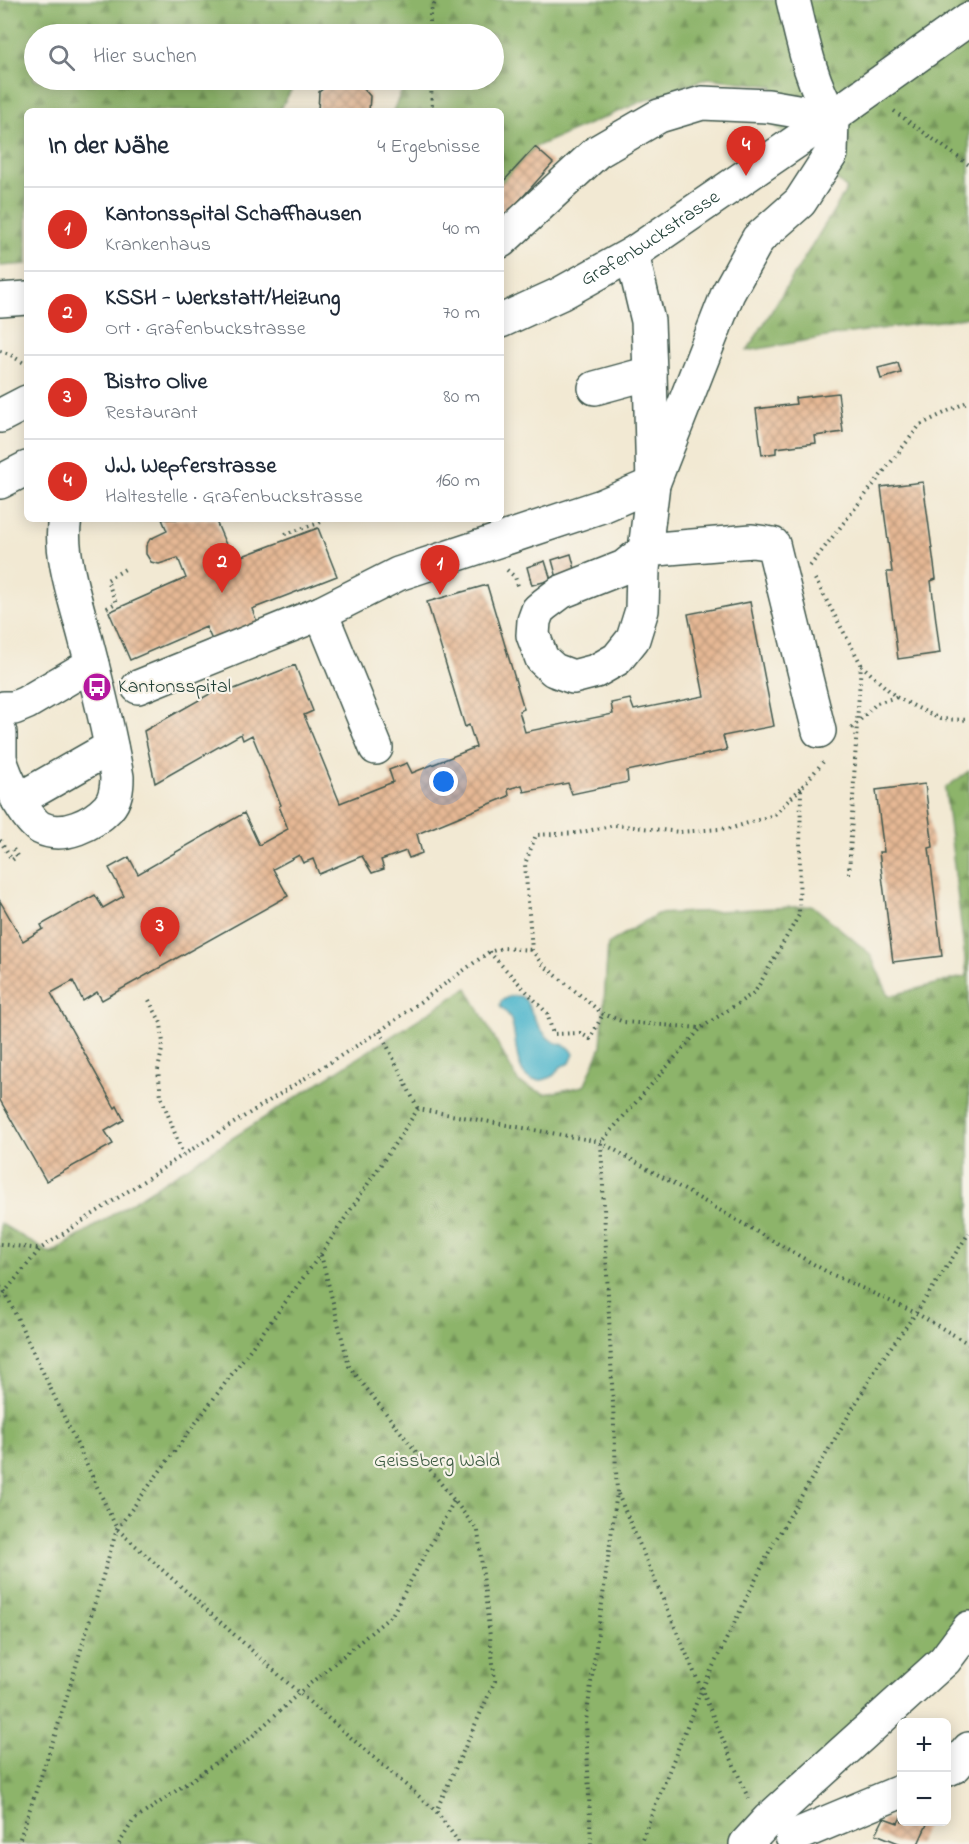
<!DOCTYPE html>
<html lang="de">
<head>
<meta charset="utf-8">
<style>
	:root { --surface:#fff; --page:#f2f2f3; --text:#1f2937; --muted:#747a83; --line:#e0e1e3; --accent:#d93025 }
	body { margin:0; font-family:"Indie Flower",sans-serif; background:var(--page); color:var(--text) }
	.controls { position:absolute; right:18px; bottom:18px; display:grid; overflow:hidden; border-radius:9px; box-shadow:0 3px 15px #0003 }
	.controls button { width:54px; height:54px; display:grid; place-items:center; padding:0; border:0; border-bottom:2px solid var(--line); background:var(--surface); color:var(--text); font:30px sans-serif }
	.you { position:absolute; left:444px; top:782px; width:21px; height:21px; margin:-15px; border:4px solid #fff; border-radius:50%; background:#1a73e8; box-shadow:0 0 0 9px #1a73e833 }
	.badge { display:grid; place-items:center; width:39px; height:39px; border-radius:50%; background:var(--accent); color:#fff; font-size:20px; font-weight:700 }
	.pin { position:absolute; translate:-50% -50px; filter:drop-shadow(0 2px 3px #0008) }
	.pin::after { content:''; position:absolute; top:32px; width:21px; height:18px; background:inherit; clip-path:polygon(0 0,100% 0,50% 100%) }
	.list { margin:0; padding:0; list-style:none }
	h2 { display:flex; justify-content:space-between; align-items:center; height:78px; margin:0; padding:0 24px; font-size:26px }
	h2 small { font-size:20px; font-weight:400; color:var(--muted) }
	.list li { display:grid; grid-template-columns:39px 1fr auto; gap:18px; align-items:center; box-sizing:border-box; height:84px; padding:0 24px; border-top:2px solid var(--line) }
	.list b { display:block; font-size:22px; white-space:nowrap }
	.list p { margin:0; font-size:20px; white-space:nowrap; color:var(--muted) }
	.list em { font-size:20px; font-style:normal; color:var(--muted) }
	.icon { flex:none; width:33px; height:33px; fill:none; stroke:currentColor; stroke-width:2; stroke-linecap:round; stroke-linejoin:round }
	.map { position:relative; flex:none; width:969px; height:1844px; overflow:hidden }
	.search { position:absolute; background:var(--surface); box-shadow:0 3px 15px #0003; left:24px; top:24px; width:480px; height:66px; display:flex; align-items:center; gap:15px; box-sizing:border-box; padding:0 21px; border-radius:33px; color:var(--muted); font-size:22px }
	.panel { position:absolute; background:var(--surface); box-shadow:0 3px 15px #0003; left:24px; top:108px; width:480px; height:414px; border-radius:9px }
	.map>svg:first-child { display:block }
</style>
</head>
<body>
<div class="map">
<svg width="969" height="1844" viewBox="0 0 969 1844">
	<defs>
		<pattern id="forest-firs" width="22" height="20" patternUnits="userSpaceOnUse" patternTransform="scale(1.5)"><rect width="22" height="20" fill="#8db46a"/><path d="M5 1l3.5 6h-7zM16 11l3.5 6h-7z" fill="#739458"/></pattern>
		<pattern id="building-cross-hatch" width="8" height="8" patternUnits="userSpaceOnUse" patternTransform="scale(1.5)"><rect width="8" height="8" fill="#e6b894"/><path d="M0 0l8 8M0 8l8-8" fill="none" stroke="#ba977a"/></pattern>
	</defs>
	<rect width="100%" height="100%" fill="#f7f3e8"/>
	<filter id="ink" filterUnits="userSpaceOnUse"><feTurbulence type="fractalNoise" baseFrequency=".0167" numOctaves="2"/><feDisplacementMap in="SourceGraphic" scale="12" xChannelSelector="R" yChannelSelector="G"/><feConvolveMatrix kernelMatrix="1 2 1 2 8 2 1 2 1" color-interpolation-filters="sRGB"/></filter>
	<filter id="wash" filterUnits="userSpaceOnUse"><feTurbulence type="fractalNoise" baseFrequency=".008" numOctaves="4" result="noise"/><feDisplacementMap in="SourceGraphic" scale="24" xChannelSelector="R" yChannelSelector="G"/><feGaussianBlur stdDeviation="1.35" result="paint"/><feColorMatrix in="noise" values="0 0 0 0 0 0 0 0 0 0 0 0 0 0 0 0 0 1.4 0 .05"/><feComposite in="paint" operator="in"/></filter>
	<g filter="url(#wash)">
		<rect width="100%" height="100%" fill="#f2e9d3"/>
		<path fill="url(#forest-firs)" stroke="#56784f" stroke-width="1.5" d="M0,0H969V317L843,334L747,351L847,189L774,125L773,86L708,78L643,101L535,147L501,184V111H393L404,86L391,80H494V34H34V80H297L279,111H27V264L0,266Z
			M969,771V1628L746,1844H0V1223L51,1254L467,988L519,1083L545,1094L584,1086L601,1047L608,944L657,914L813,906L870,954L889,996L967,976L945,788Z"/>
		<path fill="#4eb6cc" stroke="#367a80" stroke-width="1.5" d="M510,996H520L525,999C531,1011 539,1031 551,1040C560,1046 568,1042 574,1054L570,1063C568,1064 564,1065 562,1066C557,1069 556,1076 549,1078C511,1093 519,1040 511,1020C509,1013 504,1012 500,1006L501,1001Z"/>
		<g id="blocks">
			<path fill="url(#building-cross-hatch)" d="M334,80H356L370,96L369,111H318L319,92Z
				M535,147L553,163L501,221V184Z
				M898,363L901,373L881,379L878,368Z
				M838,393L843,432L815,436L816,443L776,448V453L762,455L756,409L796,404L795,398Z
				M923,482L936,579L931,581L940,653L898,659L887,572H892L881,487Z
				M162,519H215L230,554L218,559L221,564L318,528L337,576L252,609L258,624L213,642L206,627L130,660L109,612L186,578L178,558L159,564L151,562L146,554V546L150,539L167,531Z
				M571,554L576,573L557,578L552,560Z
				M545,561L551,580L532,585L527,567Z
				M487,585L524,709L519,711L525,732L613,714L611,703L630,699L634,710L704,696L688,614L750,602L774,726L723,736L727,750L627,771L628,782L572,794L568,783L524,792L522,785L508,789L509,796L417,834L422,853L409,858L406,851L381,860L384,869L372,873L362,856L319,874L313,859L303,863L299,855L273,869L288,896L102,1000L97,992L83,1001L73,981L51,993L115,1108L117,1106L124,1120L105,1131L113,1144L46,1181L0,1100V901L23,941L43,929L41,925L95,895L103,908L124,896L109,868L129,857L138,874L244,813L259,845L288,829L279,806L281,805L252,735L243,740L241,734L155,783L144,731L222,687L224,693L295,665L313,711L304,715L340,803L393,782L389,770L407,763L412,773L476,747L469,725L465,727L427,602Z
				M925,784L933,847L929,848L942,956L893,962L879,852H884L876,790Z
				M902,1815V1822H928L918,1844H901L876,1834L884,1818L898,1823Z"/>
		</g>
	</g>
	<g filter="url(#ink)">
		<use href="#blocks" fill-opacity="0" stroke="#3f574c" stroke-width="1.5"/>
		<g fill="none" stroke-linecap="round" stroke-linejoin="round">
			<g stroke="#3f574c" stroke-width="36">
				<g id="minor">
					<path d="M793,0C803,41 810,81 832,117"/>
					<path d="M501,241L597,152L659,116L702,103L768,106L832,117"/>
					<path d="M632,254L648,321L650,373L653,484L645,550L643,570L642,610L633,639L617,659L596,671L573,677L554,670L542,659L533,635L534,621L538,610L545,604L561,592L624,567L645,550L752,541L773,544L819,731"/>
					<path d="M0,300L27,298"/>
					<path id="s1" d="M501,321L560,294L632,254L832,117L969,19"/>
					<path d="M595,388L650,373"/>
					<path d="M0,416L27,402"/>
					<path d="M0,482L27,468"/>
					<path d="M321,613L376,748"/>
					<path d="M138,687L321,613L398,574L602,506L653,484L728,293L758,239L800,202L831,154L832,117"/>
					<path d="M4,708H14L26,703L92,664"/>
					<path d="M0,733C0,741 0,749 0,757C3,773 26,821 41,828C63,839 93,824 108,808C116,799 117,788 117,777C109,730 97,683 85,637C77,606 58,550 65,519"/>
					<path d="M18,800L111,747"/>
					<path d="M946,1770L955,1766L969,1749"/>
					<path d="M792,1837L902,1791"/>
					<path d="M746,1844L769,1819L945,1660L969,1628"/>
				</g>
			</g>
			<path stroke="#3f574c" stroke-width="4" stroke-dasharray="1.5 4.5" stroke-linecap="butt" d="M430,34V13L436,0
				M431,80L432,111
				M894,111L969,165
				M0,351L9,354L27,365
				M285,534L319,523L325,519
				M810,566L920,425L969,401
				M507,570L515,577L518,586
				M815,579L861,664L857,723L849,731
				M107,608L116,603L107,580L125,569
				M861,665L896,697L940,719L969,720
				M801,788L774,815L732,828L680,832L615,825L578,833L536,835L525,864L532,950L541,963L603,1014L624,1022L701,1028L755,992L799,915L801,788L823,762
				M0,840L12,860L17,856L12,847
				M849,874L857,723L877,703L896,697
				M489,952L547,1013L553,1034L580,1033L590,1039L603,1014
				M149,1000L161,1023L163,1044L158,1070L161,1096L183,1155
				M380,1031L418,1109
				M0,1244L39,1249
				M321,1255L349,1366L478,1531L495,1681L436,1811
				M0,1287L5,1292L117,1529L299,1693L436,1811L460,1844
				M0,1298L40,1249L183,1155L380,1031L489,952L503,948L532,950
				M618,1494L748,1798
				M18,1844L57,1729L117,1529L321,1254L418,1109L601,1142L829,1273L916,1313L969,1344
				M119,1844L133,1821L247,1741L299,1693L392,1615L454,1501
				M591,1844L586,1721L617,1492L601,1142L701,1028
				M640,1844L701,1691L772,1546L880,1362L916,1313L969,1233"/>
			<use href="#minor" stroke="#fff" stroke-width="33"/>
		</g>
	</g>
	<defs>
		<g id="bus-disc" transform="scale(1.5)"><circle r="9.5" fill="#b5179e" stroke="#f7f3e8"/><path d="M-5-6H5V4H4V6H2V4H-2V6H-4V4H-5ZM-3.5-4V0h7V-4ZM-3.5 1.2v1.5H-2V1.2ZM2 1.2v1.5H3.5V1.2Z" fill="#fff"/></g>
	</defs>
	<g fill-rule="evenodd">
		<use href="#bus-disc" x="97" y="687"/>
	</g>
	<g text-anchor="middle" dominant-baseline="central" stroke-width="4.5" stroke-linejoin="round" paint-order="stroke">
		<g font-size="20" fill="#1f3d34" stroke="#f7f3e8">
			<text stroke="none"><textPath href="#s1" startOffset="171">Grafenbuckstrasse</textPath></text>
		</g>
		<g font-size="20" fill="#1f3d34" stroke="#f7f3e8" text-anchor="start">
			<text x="118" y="687">Kantonsspital</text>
		</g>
		<g font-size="20" fill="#3c5b42" stroke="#f7f3e8">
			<text x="437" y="1461">Geissberg Wald</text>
		</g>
	</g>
</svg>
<div class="controls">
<button>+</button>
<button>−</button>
</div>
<div class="you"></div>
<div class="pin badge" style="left:440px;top:595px">1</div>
<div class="pin badge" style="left:222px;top:593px">2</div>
<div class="pin badge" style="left:160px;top:957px">3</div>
<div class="pin badge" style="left:746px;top:176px">4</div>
<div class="search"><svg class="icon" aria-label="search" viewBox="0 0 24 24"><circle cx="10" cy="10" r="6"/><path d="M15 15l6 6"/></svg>Hier suchen</div>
<section class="panel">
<h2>In der Nähe<small>4 Ergebnisse</small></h2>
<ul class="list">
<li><span class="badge">1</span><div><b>Kantonsspital Schaffhausen</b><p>Krankenhaus</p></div><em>40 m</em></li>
<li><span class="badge">2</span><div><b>KSSH - Werkstatt/Heizung</b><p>Ort · Grafenbuckstrasse</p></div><em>70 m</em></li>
<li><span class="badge">3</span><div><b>Bistro Olive</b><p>Restaurant</p></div><em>80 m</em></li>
<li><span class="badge">4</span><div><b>J.J. Wepferstrasse</b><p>Haltestelle · Grafenbuckstrasse</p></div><em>160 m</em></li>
</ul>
</section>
</div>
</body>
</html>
